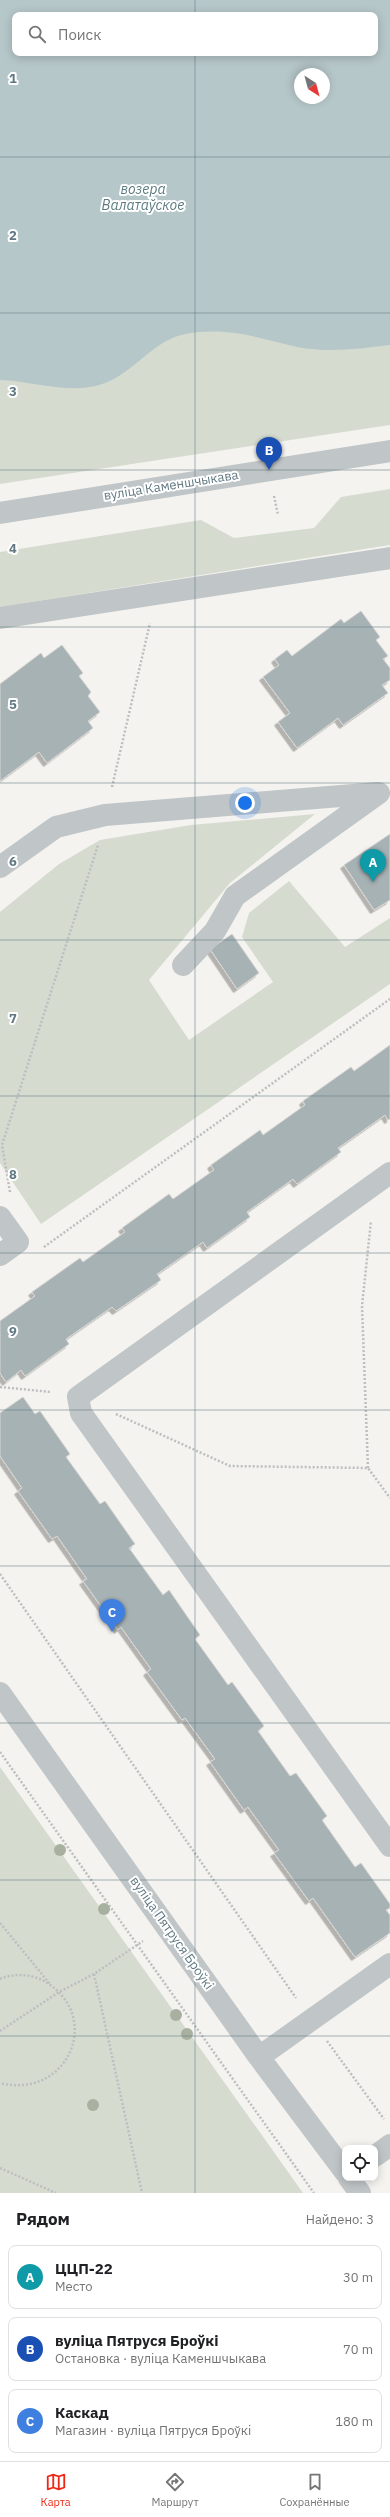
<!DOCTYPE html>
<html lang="ru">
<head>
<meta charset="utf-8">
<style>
	:root { --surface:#fff; --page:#f6f6f6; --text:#202124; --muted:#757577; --line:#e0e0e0; --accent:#ed2816 }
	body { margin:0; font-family:"IBM Plex Sans",sans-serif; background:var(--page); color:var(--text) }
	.controls { position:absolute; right:12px; bottom:12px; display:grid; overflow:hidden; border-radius:8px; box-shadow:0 2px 10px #0003 }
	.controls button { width:36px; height:36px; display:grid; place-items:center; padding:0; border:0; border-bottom:1px solid var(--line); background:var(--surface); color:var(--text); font:20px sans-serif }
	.compass { position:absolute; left:294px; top:68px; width:36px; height:36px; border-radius:50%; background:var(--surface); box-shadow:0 2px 10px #0003; rotate:144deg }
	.you { position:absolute; left:245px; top:803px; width:14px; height:14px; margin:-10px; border:3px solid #fff; border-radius:50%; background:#1a73e8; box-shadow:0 0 0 6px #1a73e833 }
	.badge { display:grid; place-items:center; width:26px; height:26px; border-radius:50%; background:var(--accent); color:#fff; font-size:13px; font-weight:700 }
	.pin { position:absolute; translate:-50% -33px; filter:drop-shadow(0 1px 2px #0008) }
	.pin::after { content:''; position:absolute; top:21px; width:14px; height:12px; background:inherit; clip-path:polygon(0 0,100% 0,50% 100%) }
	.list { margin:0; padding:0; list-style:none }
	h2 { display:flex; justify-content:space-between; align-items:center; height:52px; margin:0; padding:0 16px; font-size:17px }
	h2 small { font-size:13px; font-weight:400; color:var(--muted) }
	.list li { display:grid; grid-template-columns:26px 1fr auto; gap:12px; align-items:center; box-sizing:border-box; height:64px; margin:0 8px 8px; padding:0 8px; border:1px solid var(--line); border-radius:8px }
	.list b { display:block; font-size:15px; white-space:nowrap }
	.list p { margin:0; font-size:13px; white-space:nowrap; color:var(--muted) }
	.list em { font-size:13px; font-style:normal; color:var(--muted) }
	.icon { flex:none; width:22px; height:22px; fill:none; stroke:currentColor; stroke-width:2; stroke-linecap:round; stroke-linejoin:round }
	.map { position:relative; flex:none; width:390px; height:2193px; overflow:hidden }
	.search { position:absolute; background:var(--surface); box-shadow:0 2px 10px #0003; left:12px; right:12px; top:12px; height:44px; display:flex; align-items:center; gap:10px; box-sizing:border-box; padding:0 14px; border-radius:8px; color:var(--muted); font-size:15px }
	.sheet { height:268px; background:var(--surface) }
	nav { display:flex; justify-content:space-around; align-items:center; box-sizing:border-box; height:56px; border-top:1px solid var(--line); background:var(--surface); font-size:11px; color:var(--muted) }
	nav a { display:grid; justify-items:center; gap:2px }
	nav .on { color:var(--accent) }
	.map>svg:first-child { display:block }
</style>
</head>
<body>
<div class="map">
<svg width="390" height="2193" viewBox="0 0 390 2193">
	<defs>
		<filter id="shadow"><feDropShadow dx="-3.5" dy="3.5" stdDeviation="0" flood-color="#0004"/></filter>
	</defs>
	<rect width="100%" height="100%" fill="#f4f3ef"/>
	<path fill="#d6dbd0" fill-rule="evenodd" d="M0,0H390V425L0,484ZM15,15H375V53H15ZM300,74H324V98H300Z
		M390,489V545L0,607V552L201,520L234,538L314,528L341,497Z
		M315,814L230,883L149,980L189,1040L273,982L242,937L249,913L289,881L345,947L390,918V984L41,1224L0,1163V912L59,864L100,840L191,825Z
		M0,1767L303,2193H0Z"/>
	<path fill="#b6c7c9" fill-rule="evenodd" d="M0,0H390V345C359,349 328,353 297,347C261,339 237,329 199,332C153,335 141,369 105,383C73,396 33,381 0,380ZM15,15H375V53H15ZM300,74H324V98H300Z"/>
	<path fill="#a7b2b5" stroke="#d5d4d2" filter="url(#shadow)" d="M361,611L380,637L376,640L388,656L383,659L390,668V680L382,685L388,693L343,725L338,718L297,748L278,722L290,713L263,677L279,665L275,659L287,650L292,656L341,619L344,623Z
		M62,645L83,673L79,676L91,692L88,696L100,712L88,721L93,728L47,763L39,752L0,781V684L41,653L44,658Z
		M390,834V900L374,910L344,865Z
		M232,934L259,973L237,989L210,949Z
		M390,1045V1119L388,1120L385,1115L338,1148L341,1152L297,1184L293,1179L247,1212L250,1217L207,1248L203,1242L157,1274L161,1280L116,1311L112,1307L66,1339L69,1344L25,1376L21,1370L6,1382L0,1373V1321L35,1296L32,1292L80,1258L83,1262L125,1232L122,1228L169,1194L173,1199L214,1170L211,1165L260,1130L263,1135L305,1105L303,1101L351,1067L354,1071Z
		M23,1397L35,1414L40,1411L70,1454L66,1457L100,1504L105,1501L135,1544L129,1548L163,1595L169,1590L200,1635L195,1639L228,1685L232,1682L264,1726L258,1731L290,1776L296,1773L327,1816L322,1820L355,1867L361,1863L390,1904V1908L386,1910L390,1915V1933L355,1957L313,1898L309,1901L274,1853L279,1850L248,1807L244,1810L210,1762L215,1759L185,1718L182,1720L147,1672L151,1669L121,1627L118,1630L83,1581L87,1579L57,1536L52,1539L18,1491L22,1488L0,1456V1413Z"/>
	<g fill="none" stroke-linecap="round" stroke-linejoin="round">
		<path stroke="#bcbec0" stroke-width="2.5" stroke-dasharray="2 2" stroke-linecap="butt" d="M274,496L278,515
			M112,787L150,623
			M10,1192L2,1145L98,845
			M44,1247L390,999
			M0,1387L51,1392
			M116,1414L230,1466L368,1468L390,1498
			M368,1468L362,1306L371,1221
			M0,1574L296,1998
			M0,1752L314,2193
			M0,1923L50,1984
			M94,1974L142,2193
			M0,1979C14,1973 31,1974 44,1981C104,2015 69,2100 0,2083
			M0,2031L59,1992L94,1974L143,1941
			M327,2041L384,2119
			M0,2168L56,2193"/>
		<path stroke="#c0c5c7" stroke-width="22" d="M0,513L390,451
			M0,618L390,558
			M0,867L56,827L105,815L378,793
			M183,965L215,931L235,896L379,793
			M390,1173L78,1397L81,1413L390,1846
			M0,1217L18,1242L0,1255
			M0,1693L259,2057L345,2172
			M259,2057L390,1964
			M375,2156L390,2145
			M349,2178L360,2193"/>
	</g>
	<g fill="#a8b0a0">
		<circle cx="60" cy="1850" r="6"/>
		<circle cx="104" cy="1909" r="6"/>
		<circle cx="176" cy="2015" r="6"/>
		<circle cx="187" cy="2034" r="6"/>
		<circle cx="93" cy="2105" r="6"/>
	</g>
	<path fill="none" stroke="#617882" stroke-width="1" stroke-opacity="0.55" d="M195,0V15M195,53V2193M0,157H390M0,313H390M0,470H390M0,627H390M0,783H390M0,940H390M0,1096H390M0,1253H390M0,1410H390M0,1566H390M0,1723H390M0,1880H390M0,2036H390"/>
	<g text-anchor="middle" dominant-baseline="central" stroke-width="4" stroke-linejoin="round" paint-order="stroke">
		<g font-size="13" fill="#617882" stroke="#fff">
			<text transform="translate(171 485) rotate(-9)">вуліца Каменшчыкава</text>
			<text transform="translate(172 1933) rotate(55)">вуліца Пятруся Броўкі</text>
		</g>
		<g font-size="14" font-style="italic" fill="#5c7b80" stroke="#fff">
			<text x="143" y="189">возера<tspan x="143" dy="16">Валатаўское</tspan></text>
		</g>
	</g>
	<g font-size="13" text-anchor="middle" font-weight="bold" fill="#617882" stroke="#fff" stroke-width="4" stroke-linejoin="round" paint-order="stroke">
		<text x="13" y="83">1</text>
		<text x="13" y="240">2</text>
		<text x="13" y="396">3</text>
		<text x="13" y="553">4</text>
		<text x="13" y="709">5</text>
		<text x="13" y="866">6</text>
		<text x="13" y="1023">7</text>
		<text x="13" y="1179">8</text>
		<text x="13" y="1336">9</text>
	</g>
</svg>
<div class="controls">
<button><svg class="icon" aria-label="locate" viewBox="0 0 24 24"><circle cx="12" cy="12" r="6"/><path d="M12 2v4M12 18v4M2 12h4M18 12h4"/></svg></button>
</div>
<svg class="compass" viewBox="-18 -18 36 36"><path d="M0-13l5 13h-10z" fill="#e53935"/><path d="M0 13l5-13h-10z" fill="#757577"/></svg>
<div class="you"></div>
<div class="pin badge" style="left:373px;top:882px;background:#0f9aa8">A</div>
<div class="pin badge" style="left:269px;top:470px;background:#1a4fb4">B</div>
<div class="pin badge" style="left:112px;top:1632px;background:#3f7fe0">C</div>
<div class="search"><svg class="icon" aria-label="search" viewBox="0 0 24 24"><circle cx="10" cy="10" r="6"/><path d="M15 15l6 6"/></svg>Поиск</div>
</div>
<section class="sheet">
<h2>Рядом<small>Найдено: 3</small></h2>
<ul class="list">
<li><span class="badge" style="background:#0f9aa8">A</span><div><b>ЦЦП-22</b><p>Место</p></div><em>30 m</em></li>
<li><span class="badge" style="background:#1a4fb4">B</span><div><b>вуліца Пятруся Броўкі</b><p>Остановка · вуліца Каменшчыкава</p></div><em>70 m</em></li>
<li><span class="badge" style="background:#3f7fe0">C</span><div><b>Каскад</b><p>Магазин · вуліца Пятруся Броўкі</p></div><em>180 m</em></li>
</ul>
</section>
<nav>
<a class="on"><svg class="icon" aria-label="map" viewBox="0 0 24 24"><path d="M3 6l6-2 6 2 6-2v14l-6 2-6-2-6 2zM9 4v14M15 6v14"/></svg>Карта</a>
<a><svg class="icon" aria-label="directions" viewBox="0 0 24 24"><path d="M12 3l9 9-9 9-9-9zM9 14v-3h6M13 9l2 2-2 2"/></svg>Маршрут</a>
<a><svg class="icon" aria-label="saved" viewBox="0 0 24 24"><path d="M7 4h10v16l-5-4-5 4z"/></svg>Сохранённые</a>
</nav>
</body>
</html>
